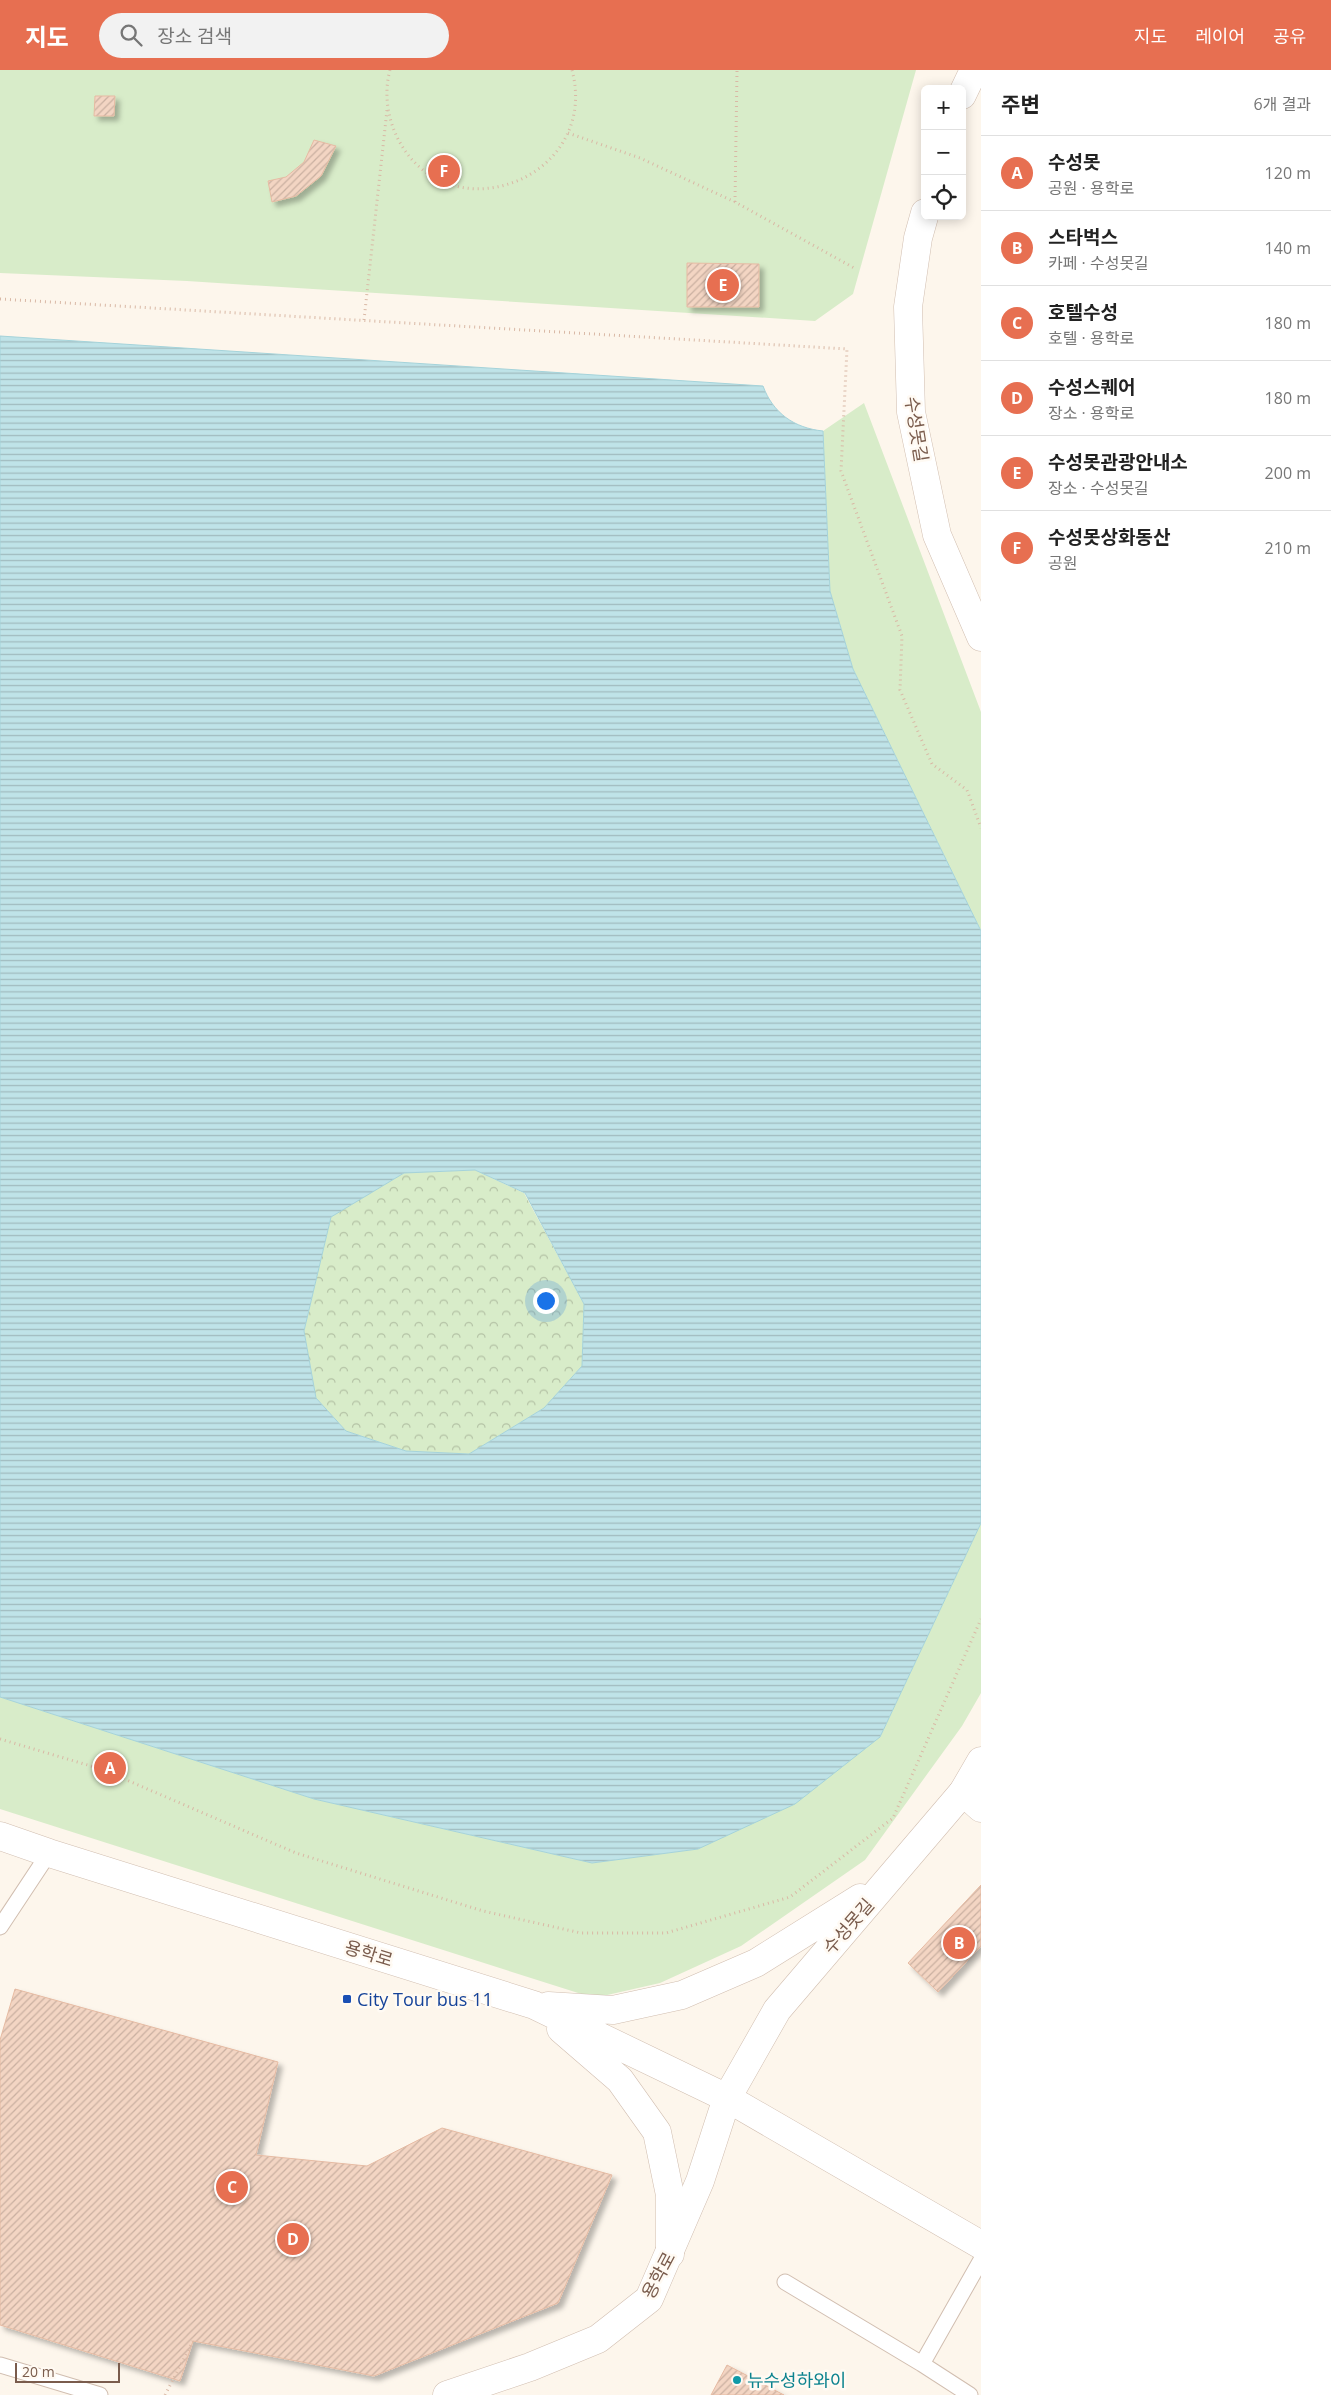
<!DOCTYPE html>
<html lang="ko">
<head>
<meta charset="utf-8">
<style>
	:root { --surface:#fff; --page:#f2f2f2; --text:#222; --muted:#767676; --line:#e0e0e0; --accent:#e76f51 }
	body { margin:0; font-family:"Open Sans","Noto Sans KR",sans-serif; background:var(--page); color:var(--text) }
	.controls { position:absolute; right:15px; top:15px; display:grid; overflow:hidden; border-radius:8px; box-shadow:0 2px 12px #0003 }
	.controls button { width:45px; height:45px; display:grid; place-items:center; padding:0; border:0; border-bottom:1px solid var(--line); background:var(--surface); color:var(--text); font:25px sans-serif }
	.scale { position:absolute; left:15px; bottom:12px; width:105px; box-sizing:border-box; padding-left:5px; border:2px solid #7a5c4d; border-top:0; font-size:14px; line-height:18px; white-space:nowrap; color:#7a5c4d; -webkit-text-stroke:4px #fffaf3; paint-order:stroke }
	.you { position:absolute; left:545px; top:1230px; width:18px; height:18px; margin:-12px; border:4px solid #fff; border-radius:50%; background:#1a73e8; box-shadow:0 0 0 8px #1a73e833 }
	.badge { display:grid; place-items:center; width:32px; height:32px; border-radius:50%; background:var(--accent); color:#fff; font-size:16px; font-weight:700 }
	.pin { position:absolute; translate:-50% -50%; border:2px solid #fff; box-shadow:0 1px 5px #0006 }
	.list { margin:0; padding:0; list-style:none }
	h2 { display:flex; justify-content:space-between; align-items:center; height:65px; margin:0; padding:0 20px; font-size:21px }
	h2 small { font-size:16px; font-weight:400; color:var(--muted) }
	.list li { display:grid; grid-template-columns:32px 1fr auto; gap:15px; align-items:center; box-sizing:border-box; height:75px; padding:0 20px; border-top:1px solid var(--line) }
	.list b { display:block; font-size:19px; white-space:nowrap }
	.list p { margin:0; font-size:16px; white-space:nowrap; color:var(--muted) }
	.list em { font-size:16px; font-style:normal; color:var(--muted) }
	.icon { flex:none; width:28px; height:28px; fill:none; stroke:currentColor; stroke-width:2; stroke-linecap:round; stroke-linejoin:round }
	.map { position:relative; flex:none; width:981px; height:2325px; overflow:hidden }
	header { display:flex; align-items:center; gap:30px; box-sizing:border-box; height:70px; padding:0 25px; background:var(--accent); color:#fff }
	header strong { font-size:24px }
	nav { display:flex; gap:28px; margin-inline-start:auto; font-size:18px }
	.search { width:350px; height:45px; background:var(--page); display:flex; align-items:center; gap:12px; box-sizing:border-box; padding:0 18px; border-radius:28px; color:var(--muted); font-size:19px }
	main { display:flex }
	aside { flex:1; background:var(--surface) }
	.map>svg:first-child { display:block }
</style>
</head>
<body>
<header>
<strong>지도</strong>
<div class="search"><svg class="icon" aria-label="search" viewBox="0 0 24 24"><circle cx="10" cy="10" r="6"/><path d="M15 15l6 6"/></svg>장소 검색</div>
<nav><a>지도</a><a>레이어</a><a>공유</a></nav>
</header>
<main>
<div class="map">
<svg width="981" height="2325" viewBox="0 0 981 2325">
	<defs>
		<pattern id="forest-crowns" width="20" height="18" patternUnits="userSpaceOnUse" patternTransform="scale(1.25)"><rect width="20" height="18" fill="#d8ecc9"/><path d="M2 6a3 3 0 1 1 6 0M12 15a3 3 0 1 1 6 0" fill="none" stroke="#b4c2a5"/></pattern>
		<pattern id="water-rules" width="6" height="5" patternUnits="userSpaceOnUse" patternTransform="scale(1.25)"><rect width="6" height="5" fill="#bfe3e8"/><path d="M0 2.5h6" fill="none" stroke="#a0bbbe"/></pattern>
		<pattern id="building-hatch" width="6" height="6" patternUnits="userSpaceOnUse" patternTransform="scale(1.25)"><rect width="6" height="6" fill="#f3d5c3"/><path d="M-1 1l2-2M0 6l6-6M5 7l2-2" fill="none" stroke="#cab0a1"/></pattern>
		<filter id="shadow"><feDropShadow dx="4.5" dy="4.5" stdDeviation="2.5" flood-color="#0004"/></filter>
	</defs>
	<rect width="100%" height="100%" fill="#fdf6ec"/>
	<path fill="url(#forest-crowns)" d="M475,1100L524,1123L584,1234L582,1296L544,1338L469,1384L406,1381L346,1361L316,1328L304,1261L331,1146L404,1103Z"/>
	<path fill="#d8ecc9" d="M0,0H916L853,224L815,251L187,211L0,203Z
		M864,333L981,642V861L853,599L830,521L823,361Z
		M981,1453V1623L962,1656L865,1790L741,1876L660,1913L594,1928L0,1739V1627L314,1729L592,1793L698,1779L880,1667Z"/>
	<path fill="url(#water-rules)" stroke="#a5d3da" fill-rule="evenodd" d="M0,266L763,316C773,343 794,358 823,361L830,521L853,599L981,861V1453L880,1667L795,1734L698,1779L592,1793L314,1729L0,1627ZM475,1100L525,1123L584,1234L582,1296L544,1338L469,1384L406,1381L346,1361L316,1328L304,1261L331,1147L404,1103Z"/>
	<path fill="url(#building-hatch)" stroke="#e6bba3" filter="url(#shadow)" d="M95,26H115L114,46H94Z
		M314,70L336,76L321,106L296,126L272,132L268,111L286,107L304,92Z
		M687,193L759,194V237H687Z
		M981,1815V1876L938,1922L908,1893Z
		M15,1919L278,1992L256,2085L367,2096L442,2058L612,2105L558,2233L374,2306L193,2271L180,2311L0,2255V1970Z
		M727,2295L784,2325H711Z"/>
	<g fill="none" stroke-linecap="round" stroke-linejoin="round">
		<g stroke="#d1beb0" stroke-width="17">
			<path id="service" d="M0,1857L49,1783
				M785,2212L922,2294L981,2190
				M922,2294L970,2325
				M0,2295L100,2325"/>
		</g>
		<g stroke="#d1beb0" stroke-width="29">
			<path id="minor" d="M963,1722L981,1738
				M447,2325L530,2297L598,2269L649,2229L700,2111L727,2028"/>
		</g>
		<g stroke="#d1beb0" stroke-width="29">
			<path id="tertiary" d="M962,25L974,0
				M925,143L918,168L908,237L911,342L937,465L981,567
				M0,1766L49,1783L534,1935L727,2028L981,2175
				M548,1936L613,1940L682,1925L756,1893L860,1828
				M561,1959L620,2010L657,2062L670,2125V2184
				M727,2028L777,1940L963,1722L981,1691"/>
		</g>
		<path stroke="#d9b8a5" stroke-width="3" stroke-dasharray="1 4" stroke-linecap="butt" d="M390,0C384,22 387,46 397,67C446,167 601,110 572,0
			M568,63L640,88L735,132L856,199
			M735,132L737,0
			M0,229L847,279L841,401L902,566L900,620L932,694L967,720L981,758
			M364,250L387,40
			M0,1669L101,1699L296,1783L483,1841L581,1863H666L790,1827L893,1748L981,1549
			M165,2325L193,2271"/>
		<use href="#service" stroke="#fff" stroke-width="15"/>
		<use href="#minor" stroke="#fff" stroke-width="28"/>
		<use href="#tertiary" stroke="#fff" stroke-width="28"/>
	</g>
	<rect fill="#1a4fb4" stroke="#fffaf3" stroke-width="2" x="342" y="1924" width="10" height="10" rx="2.5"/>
	<circle fill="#0f9aa8" stroke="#fffaf3" stroke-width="2" cx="737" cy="2310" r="5"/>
	<g text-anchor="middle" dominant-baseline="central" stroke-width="5" stroke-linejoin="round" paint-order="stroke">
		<g font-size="18" fill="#7a5c4d" stroke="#fffaf3">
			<text transform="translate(917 359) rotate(81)">수성못길</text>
			<text transform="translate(848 1856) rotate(-49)">수성못길</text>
			<text transform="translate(369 1883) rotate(17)">용학로</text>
			<text transform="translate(658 2205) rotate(-62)">용학로</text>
		</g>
		<g font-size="18" fill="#164399" stroke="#fffaf3" text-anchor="start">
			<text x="357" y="1929">City Tour bus 11</text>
		</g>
		<g font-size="18" fill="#0d838f" stroke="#fffaf3" text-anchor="start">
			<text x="747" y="2310">뉴수성하와이</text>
		</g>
	</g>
</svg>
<div class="controls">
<button>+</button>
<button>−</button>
<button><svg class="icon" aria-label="locate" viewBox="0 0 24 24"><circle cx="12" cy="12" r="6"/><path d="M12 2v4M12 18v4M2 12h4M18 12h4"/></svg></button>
</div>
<div class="scale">20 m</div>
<div class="you"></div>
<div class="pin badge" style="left:110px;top:1698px">A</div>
<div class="pin badge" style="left:959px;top:1873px">B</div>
<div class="pin badge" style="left:232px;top:2117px">C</div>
<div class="pin badge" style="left:293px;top:2169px">D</div>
<div class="pin badge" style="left:723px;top:215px">E</div>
<div class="pin badge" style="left:444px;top:101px">F</div>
</div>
<aside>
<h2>주변<small>6개 결과</small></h2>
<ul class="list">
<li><span class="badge">A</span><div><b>수성못</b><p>공원 · 용학로</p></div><em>120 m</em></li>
<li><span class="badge">B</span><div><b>스타벅스</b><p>카페 · 수성못길</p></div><em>140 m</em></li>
<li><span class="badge">C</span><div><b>호텔수성</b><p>호텔 · 용학로</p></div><em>180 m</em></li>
<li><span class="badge">D</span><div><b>수성스퀘어</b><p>장소 · 용학로</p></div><em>180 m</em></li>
<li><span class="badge">E</span><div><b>수성못관광안내소</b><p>장소 · 수성못길</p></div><em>200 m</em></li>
<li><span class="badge">F</span><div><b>수성못상화동산</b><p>공원</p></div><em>210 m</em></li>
</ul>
</aside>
</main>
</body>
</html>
